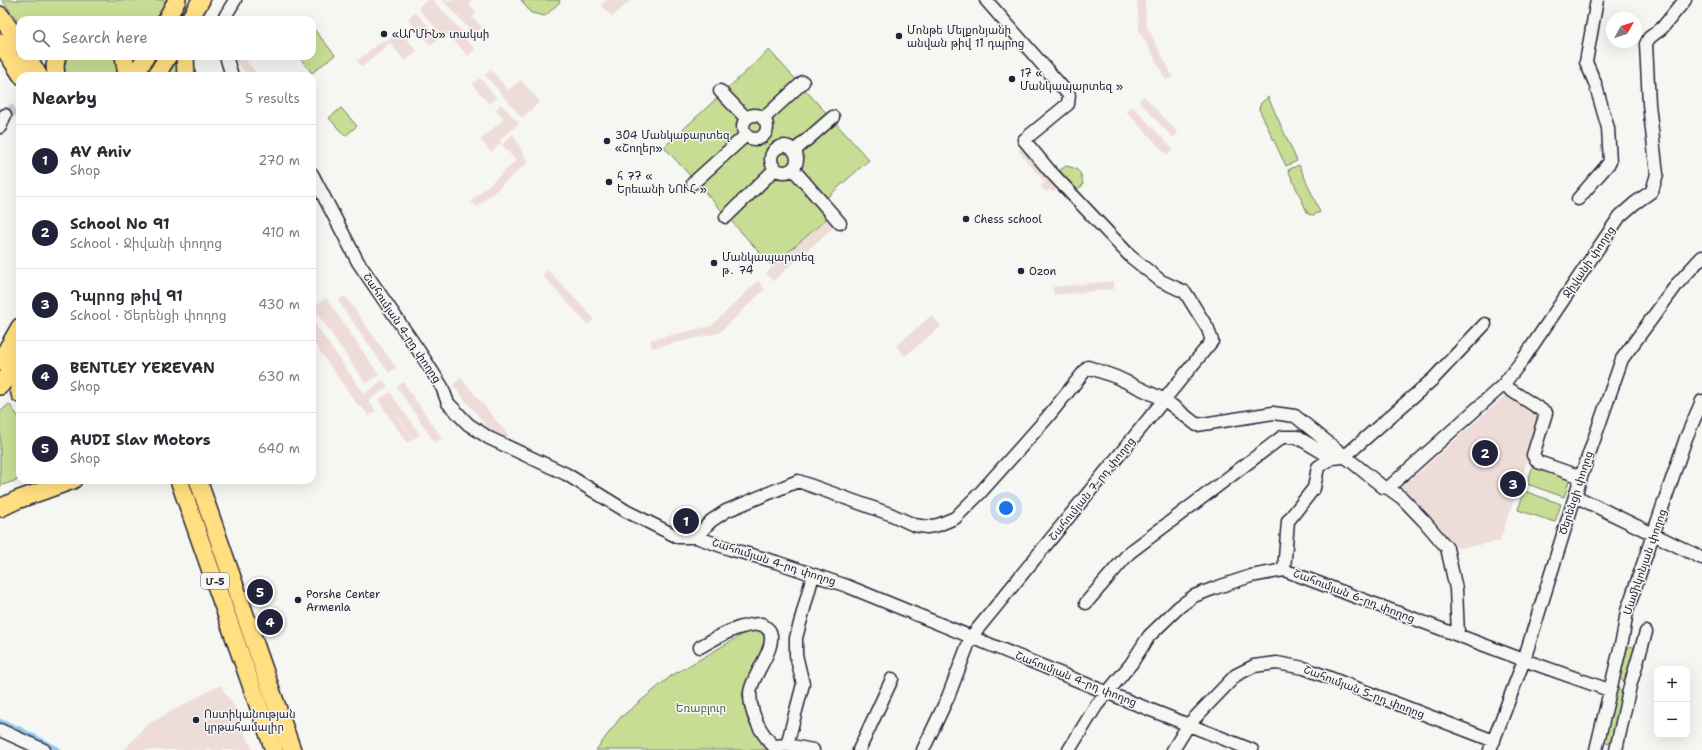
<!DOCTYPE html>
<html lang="en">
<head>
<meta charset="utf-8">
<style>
	:root { --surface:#fff; --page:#f7f7f7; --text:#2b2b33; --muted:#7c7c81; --line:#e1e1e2; --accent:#22223b }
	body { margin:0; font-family:"Shantell Sans","Noto Sans Armenian",sans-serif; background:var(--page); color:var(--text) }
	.controls { position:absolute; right:12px; bottom:12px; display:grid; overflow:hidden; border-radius:8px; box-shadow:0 4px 16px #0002 }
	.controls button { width:36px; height:36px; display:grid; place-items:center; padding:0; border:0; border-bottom:1px solid var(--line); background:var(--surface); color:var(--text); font:20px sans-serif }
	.compass { position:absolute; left:1606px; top:12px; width:36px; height:36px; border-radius:50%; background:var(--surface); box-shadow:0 4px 16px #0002; rotate:51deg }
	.you { position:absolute; left:1006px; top:508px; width:14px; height:14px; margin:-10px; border:3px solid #fff; border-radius:50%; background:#1a73e8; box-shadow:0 0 0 6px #1a73e833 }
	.badge { display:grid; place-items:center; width:26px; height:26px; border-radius:50%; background:var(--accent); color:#fff; font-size:13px; font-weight:700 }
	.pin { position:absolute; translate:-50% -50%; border:2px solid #fff; box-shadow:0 1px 4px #0006 }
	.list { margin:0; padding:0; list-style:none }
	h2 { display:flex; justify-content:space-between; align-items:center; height:52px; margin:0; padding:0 16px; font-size:17px }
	h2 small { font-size:13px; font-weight:400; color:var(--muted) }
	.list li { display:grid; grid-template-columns:26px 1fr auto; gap:12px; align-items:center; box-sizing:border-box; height:72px; padding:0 16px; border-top:1px solid var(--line) }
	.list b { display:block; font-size:15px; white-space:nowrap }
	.list p { margin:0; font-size:13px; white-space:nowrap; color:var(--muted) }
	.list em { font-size:13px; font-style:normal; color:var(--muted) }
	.icon { flex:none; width:22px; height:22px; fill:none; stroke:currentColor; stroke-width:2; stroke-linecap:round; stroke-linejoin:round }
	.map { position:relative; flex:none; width:1702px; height:750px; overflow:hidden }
	.search { position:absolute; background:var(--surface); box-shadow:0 4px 16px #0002; left:16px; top:16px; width:300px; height:44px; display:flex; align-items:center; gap:10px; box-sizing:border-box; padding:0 14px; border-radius:12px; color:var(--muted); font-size:15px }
	.panel { position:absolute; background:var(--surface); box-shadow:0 4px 16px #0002; left:16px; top:72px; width:300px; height:412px; border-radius:12px }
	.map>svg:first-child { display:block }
</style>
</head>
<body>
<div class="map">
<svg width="1702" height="750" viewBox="0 0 1702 750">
	<rect width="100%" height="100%" fill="#f6f6f2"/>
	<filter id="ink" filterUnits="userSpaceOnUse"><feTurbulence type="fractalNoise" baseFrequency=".025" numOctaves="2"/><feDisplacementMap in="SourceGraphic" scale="8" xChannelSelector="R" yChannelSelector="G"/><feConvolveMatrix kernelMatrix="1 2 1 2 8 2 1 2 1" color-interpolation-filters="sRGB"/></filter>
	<g filter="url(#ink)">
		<path fill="#eedcd9" d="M427,0H433L465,35L463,37L475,49L468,56L448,34L444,37L418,8Z
			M442,0H469L471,3L469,5L476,13L472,17L482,27L474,34Z
			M606,0H631L612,17L601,5Z
			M1137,0H1145L1146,25L1173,77L1166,80L1139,30Z
			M415,12L439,38L431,45L408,19Z
			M399,30L417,51L405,61L390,43L362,67L357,61L384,39L386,42Z
			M238,56H242L259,76H249L234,59Z
			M491,70L508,90L521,80L540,102L522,118L485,75Z
			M480,78L497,98L489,104L472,84Z
			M1144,96L1178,133L1173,138L1139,101Z
			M501,104L519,123L500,140L501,143L491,152L480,140L504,119L496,109Z
			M1132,106L1173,149L1167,155L1126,111Z
			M513,134L528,162L477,207L471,201L516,161L502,144Z
			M1024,146L1059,187L1053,192L1050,189L1046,192L1041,186L1045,182L1018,151Z
			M830,216L837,224L773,281L766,273Z
			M548,270L594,319L588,325L542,275Z
			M758,281L765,289L719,333L652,348L650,340L711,326Z
			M1113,281L1114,289L1054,295L1053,287Z
			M345,296L396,368L389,373L338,301Z
			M326,298L379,375L366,384L313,307Z
			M932,315L941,326L905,356L896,346Z
			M312,320L364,394L383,380L388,387L368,401L376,411L369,416L361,406L359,407L312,340Z
			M461,378L509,436L500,443L453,385Z
			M403,382L442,438L435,443L397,387Z
			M390,392L420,435L414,439L384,396Z
			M1508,393L1542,417L1500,540L1502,541L1458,548L1400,489Z
			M384,396L413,439L407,443L378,400Z
			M220,685L239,714L236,717L253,750H124L148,724Z"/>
		<path fill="#c7dd93" stroke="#748067" d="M2,0H167L156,20H20V24Z
			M521,0H559L560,2L545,16L531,13Z
			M313,28L335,55L312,73L298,56H312V29Z
			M769,50L869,160L821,203L830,216L772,266L664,147Z
			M65,56H118V76H62Z
			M176,58H178L181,76H166Z
			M1268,97L1297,161L1286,166L1259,109L1261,103Z
			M341,108L357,126L345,136L329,118Z
			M1299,165L1320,212L1313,215L1308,214L1288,170Z
			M1066,166C1078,168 1082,172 1083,185L1078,189L1071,190L1059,176L1060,170Z
			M9,404L20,419V479L0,486V412Z
			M1533,465L1570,478L1564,497L1527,484Z
			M1524,491L1561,504L1555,522L1518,510Z
			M760,630L765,639V645L742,694L748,721L773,750H596L620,718L671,676L747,632Z
			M1631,646L1635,648L1625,681H1623L1619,678L1620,676L1627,649Z
			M1618,689L1622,692L1623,695L1612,742L1607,744L1604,740L1615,690Z"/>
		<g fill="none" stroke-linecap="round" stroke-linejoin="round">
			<path stroke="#92c9f0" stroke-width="8" d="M0,723L18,730L56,750"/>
			<path stroke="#cccccd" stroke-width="12" stroke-dasharray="12 6" stroke-linecap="butt" d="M5,115L20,106"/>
			<g stroke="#22223b" stroke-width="15">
				<path id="minor" d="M223,20L235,0
					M226,56L232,76
					M720,91L746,118
					M743 127a12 12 0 1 1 24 0a12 12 0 1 1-24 0Z
					M763,119L803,82
					M0,127L5,115
					M771 159a13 13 0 1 1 26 0a13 13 0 1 1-26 0Z
					M794,151L833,117
					M793,169L840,223
					M312,174L358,262L423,357L442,387L448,403L468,424L489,438L566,474L626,511L678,537H696L730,549L776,562L847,586L1108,693L1252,750
					M693,183L746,135
					M1578,199L1610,162L1608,128L1595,83L1586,62L1597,0
					M726,217L775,169
					M1503,385L1546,413L1533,455L1538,462L1581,477
					M1388,488L1503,385L1524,358L1620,216L1635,203L1652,191L1657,174L1649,104L1646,44L1649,38L1662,28L1685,0
					M1575,496L1702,558
					M696,537L711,521L726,511L798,481L890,514L914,525L927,527L938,525L955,518L980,493L1046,419L1088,367L1116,377L1165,400L1197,425L1273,413L1295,416L1383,487L1388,488L1402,498L1425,522L1447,548L1456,589L1458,635
					M1284,570L1288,521L1314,488L1318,467L1332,458L1344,457L1433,379L1485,324
					M1086,603L1129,553L1282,437H1297L1332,458
					M700,647C719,636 739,624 762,624C764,626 767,628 769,630C779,646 751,676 750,693C750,716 762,735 777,750
					M0,730L44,750
					M787,745L813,750
					M774,746L787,745L803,684L796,655V638L813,575
					M859,750L892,679
					M923,750L948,697L971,637L1212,341L1208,329L1185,292L1161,281L1131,257L1049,170L1024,140L1068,104L1069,95L986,0
					M1069,750L1096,706L1131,664L1149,636L1179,607L1194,596L1215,588L1251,576L1284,570L1524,660L1609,690
					M1173,750L1189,724L1236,675L1254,666L1277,663L1304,668L1494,741
					M1490,750L1524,660L1581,477L1622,359L1678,283L1702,257
					M1596,750L1623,636L1627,611L1686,438L1702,401
					M1616,750L1630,686L1646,632"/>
			</g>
			<g stroke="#22223b" stroke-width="20">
				<path id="highway" d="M0,15L20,44
					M166,20L177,0
					M189,20L201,0
					M0,42L22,76
					M27,56L39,76
					M124,56L127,76
					M185,56L186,76
					M56,76L55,66L57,56
					M135,76L146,56
					M156,76L168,56
					M0,362L20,327
					M20,371L18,380L20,394
					M0,386L20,360
					M179,480L274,750
					M198,480L292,750
					M0,508L17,500L73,480"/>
			</g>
			<use href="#minor" stroke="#f6f6f2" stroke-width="12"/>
			<use href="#highway" stroke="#ffdf80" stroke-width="17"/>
		</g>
	</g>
	<g fill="#22223b" stroke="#f6f6f2" stroke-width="1.5">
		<circle cx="384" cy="34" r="4"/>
		<circle cx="899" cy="36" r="4"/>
		<circle cx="1012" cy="79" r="4"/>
		<circle cx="607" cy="141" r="4"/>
		<circle cx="609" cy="182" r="4"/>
		<circle cx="966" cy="219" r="4"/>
		<circle cx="714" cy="263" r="4"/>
		<circle cx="1021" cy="271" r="4"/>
		<circle cx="298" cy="600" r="4"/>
		<circle cx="196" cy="720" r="4"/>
	</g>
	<g text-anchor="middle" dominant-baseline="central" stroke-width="3" stroke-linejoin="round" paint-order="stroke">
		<rect fill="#f6f6f2" stroke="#626272" stroke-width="1" x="201" y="573" width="28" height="16" rx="3"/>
		<g font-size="10" font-weight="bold" fill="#22223b">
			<text x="215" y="581">Մ-5</text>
		</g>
		<g font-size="11" fill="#22223b" stroke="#f6f6f2" text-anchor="start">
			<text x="907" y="30">Մոնթե Մելքոնյանի<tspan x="907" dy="13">անվան թիվ 11 դպրոց</tspan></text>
			<text x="392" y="34">«ԱՐՄԻՆ» տակսի</text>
			<text x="1020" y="73">17 «<tspan x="1020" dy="13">Մանկապարտեզ »</tspan></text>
			<text x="615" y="135">304 Մանկաpարտեզ<tspan x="615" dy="13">«Շողեր»</tspan></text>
			<text x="617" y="176">հ 77 «<tspan x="617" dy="13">Երեւանի ՆՈՒՀ »</tspan></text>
			<text x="974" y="219">Chess school</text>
			<text x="722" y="257">Մանկապարտեզ<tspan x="722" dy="13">թ․ 74</tspan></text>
			<text x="1029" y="271">Ozon</text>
			<text x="306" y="594">Porshe Center<tspan x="306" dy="13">Armenia</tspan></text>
			<text x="204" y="714">Ոստիկանության<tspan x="204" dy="13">կրթահամալիր</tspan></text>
		</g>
		<g font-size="11" fill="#22223b" stroke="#f6f6f2">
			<text transform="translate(1589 262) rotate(-56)">Ջիվանի փողոց</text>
			<text transform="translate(402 328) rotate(56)">Շահումյան 4-րդ փողոց</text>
			<text transform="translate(1092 489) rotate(-51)">Շահումյան 7-րդ փողոց</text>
			<text transform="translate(1576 493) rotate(-72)">Ծերենցի փողոց</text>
			<text transform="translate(774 562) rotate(18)">Շահումյան 4-րդ փողոց</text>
			<text transform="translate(1645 562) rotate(-71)">Մամիկոնյան փողոց</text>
			<text transform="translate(1354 596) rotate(21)">Շահումյան 6-րդ փողոց</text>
			<text transform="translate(1076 679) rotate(22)">Շահումյան 4-րդ փողոց</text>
			<text transform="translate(1364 692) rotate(21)">Շահումյան 5-րդ փողոց</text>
		</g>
		<g font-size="11" fill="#545a55" stroke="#f6f6f2">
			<text x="701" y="708">Եռաբլուր</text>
		</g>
	</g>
</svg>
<div class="controls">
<button>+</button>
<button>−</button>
</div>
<svg class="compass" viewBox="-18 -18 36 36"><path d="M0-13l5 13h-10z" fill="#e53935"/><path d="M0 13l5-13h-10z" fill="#7c7c81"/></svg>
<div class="you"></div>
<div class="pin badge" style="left:686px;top:521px">1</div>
<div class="pin badge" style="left:1485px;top:453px">2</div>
<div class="pin badge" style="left:1513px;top:484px">3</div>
<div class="pin badge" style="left:270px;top:622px">4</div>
<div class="pin badge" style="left:260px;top:592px">5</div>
<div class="search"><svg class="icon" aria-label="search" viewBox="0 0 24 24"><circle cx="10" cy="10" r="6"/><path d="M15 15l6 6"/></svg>Search here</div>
<section class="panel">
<h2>Nearby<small>5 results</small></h2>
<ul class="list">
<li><span class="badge">1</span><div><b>AV Aniv</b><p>Shop</p></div><em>270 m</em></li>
<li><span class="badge">2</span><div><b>School No 91</b><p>School · Ջիվանի փողոց</p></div><em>410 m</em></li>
<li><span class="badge">3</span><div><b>Դպրոց թիվ 91</b><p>School · Ծերենցի փողոց</p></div><em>430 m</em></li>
<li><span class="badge">4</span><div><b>BENTLEY YEREVAN</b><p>Shop</p></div><em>630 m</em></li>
<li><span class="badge">5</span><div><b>AUDI Slav Motors</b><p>Shop</p></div><em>640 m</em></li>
</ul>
</section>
</div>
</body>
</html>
